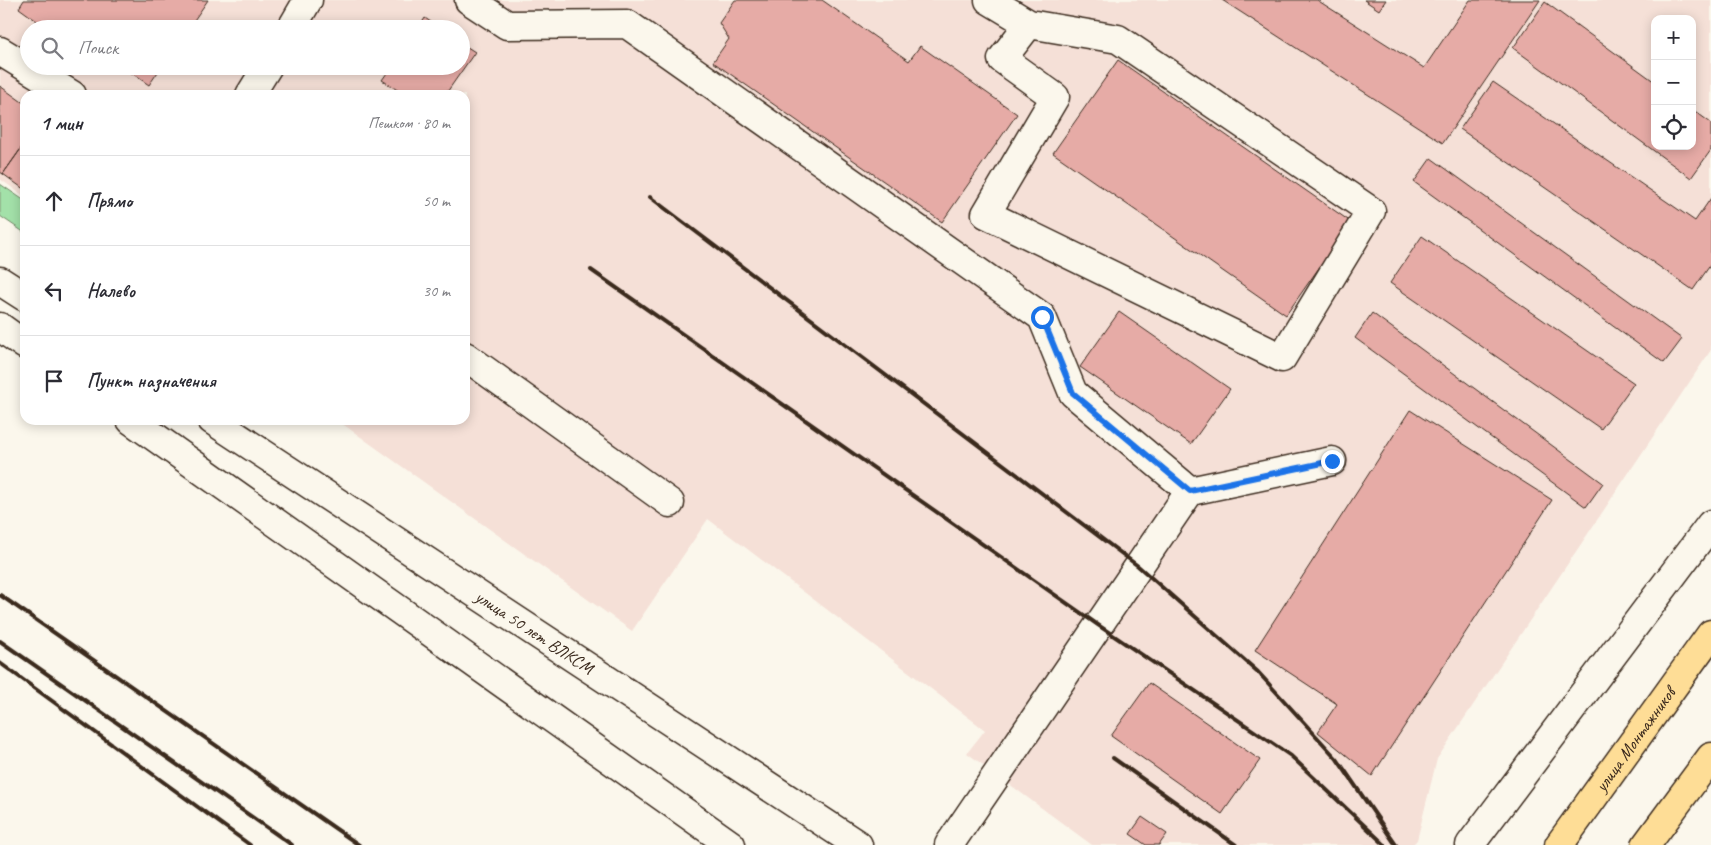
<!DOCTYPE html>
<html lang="ru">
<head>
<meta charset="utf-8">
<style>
	:root { --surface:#fff; --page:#f7f7f7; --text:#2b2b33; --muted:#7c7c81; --line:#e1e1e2 }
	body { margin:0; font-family:Caveat,sans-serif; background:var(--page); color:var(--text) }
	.controls { position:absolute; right:15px; top:15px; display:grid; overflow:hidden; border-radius:10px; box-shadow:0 2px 12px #0003 }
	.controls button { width:45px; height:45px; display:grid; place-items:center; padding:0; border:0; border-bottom:1px solid var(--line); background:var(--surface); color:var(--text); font:25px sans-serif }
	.stop { position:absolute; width:15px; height:15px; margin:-11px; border:4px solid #1a73e8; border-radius:50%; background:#fff }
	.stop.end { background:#1a73e8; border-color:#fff; box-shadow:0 1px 5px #0008 }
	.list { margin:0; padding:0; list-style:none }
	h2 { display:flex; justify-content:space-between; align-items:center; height:65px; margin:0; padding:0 20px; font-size:21px }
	h2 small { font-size:16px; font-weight:400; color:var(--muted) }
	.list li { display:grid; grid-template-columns:32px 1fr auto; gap:15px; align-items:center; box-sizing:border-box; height:90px; padding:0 20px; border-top:1px solid var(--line) }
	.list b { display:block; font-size:19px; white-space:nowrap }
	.list em { font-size:16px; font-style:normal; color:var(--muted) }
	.icon { flex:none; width:28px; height:28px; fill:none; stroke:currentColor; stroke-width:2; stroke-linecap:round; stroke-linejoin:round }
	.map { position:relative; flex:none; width:1711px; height:845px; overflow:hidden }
	.search { position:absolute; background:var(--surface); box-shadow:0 2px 12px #0003; left:20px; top:20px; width:450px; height:55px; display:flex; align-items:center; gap:12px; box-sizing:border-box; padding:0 18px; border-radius:28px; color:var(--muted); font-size:19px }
	.panel { position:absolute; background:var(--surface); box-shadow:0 2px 12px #0003; left:20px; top:90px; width:450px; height:335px; border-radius:15px }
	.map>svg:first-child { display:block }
</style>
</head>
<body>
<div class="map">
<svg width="1711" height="845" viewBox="0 0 1711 845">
	<rect width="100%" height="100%" fill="#fbf7ec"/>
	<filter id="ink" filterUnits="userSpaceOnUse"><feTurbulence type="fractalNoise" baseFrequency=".02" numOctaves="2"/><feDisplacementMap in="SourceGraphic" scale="10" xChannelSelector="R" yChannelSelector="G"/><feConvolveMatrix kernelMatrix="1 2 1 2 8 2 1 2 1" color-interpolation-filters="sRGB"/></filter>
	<g filter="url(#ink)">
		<path fill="#f5e0d7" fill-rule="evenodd" d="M0,0H1711V350L1437,759L1417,840L1412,845H1092L967,753L985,730L708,519L632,631L337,420H465V95H25V197L0,179ZM1655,19H1692V146H1655ZM29,29H461V66H29Z"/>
		<path fill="#a3e1a9" stroke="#6f8664" d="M0,184L25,201V233L0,216Z"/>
		<path fill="#e6aba6" stroke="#3b2a1e" d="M24,0H208L188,29H48L19,8Z
			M735,0H822L909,61L920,46L1017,114L942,222L713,62L729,39L719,23Z
			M1222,0H1317L1424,68L1470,0H1540L1443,143Z
			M1364,0H1386L1379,10Z
			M1545,2L1655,82V146H1692V109L1711,123V150L1691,178L1513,48Z
			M425,18L441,29H418Z
			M461,43L475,52L445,95H405L382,80L392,66H461Z
			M1118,60L1351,222L1286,315L1053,153Z
			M102,66H116L111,72Z
			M121,66H162L149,85Z
			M1493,82L1695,221L1711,198V264L1693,290L1460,129Z
			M0,86L25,104V143L3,174L0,172Z
			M25,143V190L3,174Z
			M1431,158L1682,339L1664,363L1414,182Z
			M1422,236L1634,383L1601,429L1390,283Z
			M1119,312L1230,389L1191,444L1080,367Z
			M1372,313L1603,483L1586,507L1355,338Z
			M1410,410L1552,500L1372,776L1318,732L1337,704L1255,650Z
			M1149,683L1260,760L1222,814L1111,736Z
			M1142,817L1167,834L1159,845H1146L1130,834Z"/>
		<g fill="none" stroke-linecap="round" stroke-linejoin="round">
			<g stroke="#3b2a1e" stroke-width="31">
				<g id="minor">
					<path d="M469,0L507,25L627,24L1042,317L1073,393L1190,491L1332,461"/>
					<path d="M989,0L1029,24L1118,39L1371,211L1282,358L986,214L1055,97L1002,59L1029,24"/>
					<path d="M291,29L308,0"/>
					<path d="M0,51L72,95"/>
					<path d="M250,95L268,66"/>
					<path d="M0,281L25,297"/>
					<path d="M0,327L25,345"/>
					<path d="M465,356L670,503"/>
					<path d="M131,420L731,845"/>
					<path id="s1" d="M212,420L858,845"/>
					<path d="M949,845L1190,491"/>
					<path d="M1470,845L1711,524"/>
				</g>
			</g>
			<g stroke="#3b2a1e" stroke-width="31">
				<g id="major">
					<path id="s2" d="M1559,845L1711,634"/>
					<path d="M1646,845L1711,757"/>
				</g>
			</g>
			<use href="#minor" stroke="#fbf7ec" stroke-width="28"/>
			<use href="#major" stroke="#fedd96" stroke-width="28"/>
			<path stroke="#3b2a1e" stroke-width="4" d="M650,197L1138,566L1258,672L1337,759L1396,845
				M591,270L1098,625L1291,756L1385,845
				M0,595L359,845
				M0,641L292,845
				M0,663L250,845
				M1113,758L1236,845"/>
		</g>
	</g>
	<g fill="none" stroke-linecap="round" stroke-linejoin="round" filter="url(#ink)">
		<path stroke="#1a73e8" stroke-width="6" d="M1042,317L1073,393L1190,491L1332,461"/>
	</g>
	<g text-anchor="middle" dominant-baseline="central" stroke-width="4" stroke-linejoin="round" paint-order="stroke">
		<g font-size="18" fill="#3b2a1e" stroke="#fbf7ec">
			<text stroke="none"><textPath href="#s1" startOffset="386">улица 50 лет ВЛКСМ</textPath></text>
			<text stroke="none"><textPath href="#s2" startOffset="130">улица Монтажников</textPath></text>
		</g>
	</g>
</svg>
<div class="controls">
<button>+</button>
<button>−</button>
<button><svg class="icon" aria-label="locate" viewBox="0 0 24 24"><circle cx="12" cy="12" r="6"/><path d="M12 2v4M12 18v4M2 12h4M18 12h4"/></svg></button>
</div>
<div class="stop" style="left:1042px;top:317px"></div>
<div class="stop end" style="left:1332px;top:461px"></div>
<div class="search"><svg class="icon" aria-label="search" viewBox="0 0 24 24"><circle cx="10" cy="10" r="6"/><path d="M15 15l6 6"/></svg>Поиск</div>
<section class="panel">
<h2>1 мин<small>Пешком · 80 m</small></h2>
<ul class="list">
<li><svg class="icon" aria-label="ahead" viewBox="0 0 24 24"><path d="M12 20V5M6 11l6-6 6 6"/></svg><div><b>Прямо</b></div><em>50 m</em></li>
<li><svg class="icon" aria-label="left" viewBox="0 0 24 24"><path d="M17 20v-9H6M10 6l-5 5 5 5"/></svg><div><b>Налево</b></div><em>30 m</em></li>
<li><svg class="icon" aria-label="arrive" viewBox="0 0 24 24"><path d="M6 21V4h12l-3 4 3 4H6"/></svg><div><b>Пункт назначения</b></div></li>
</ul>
</section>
</div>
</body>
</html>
